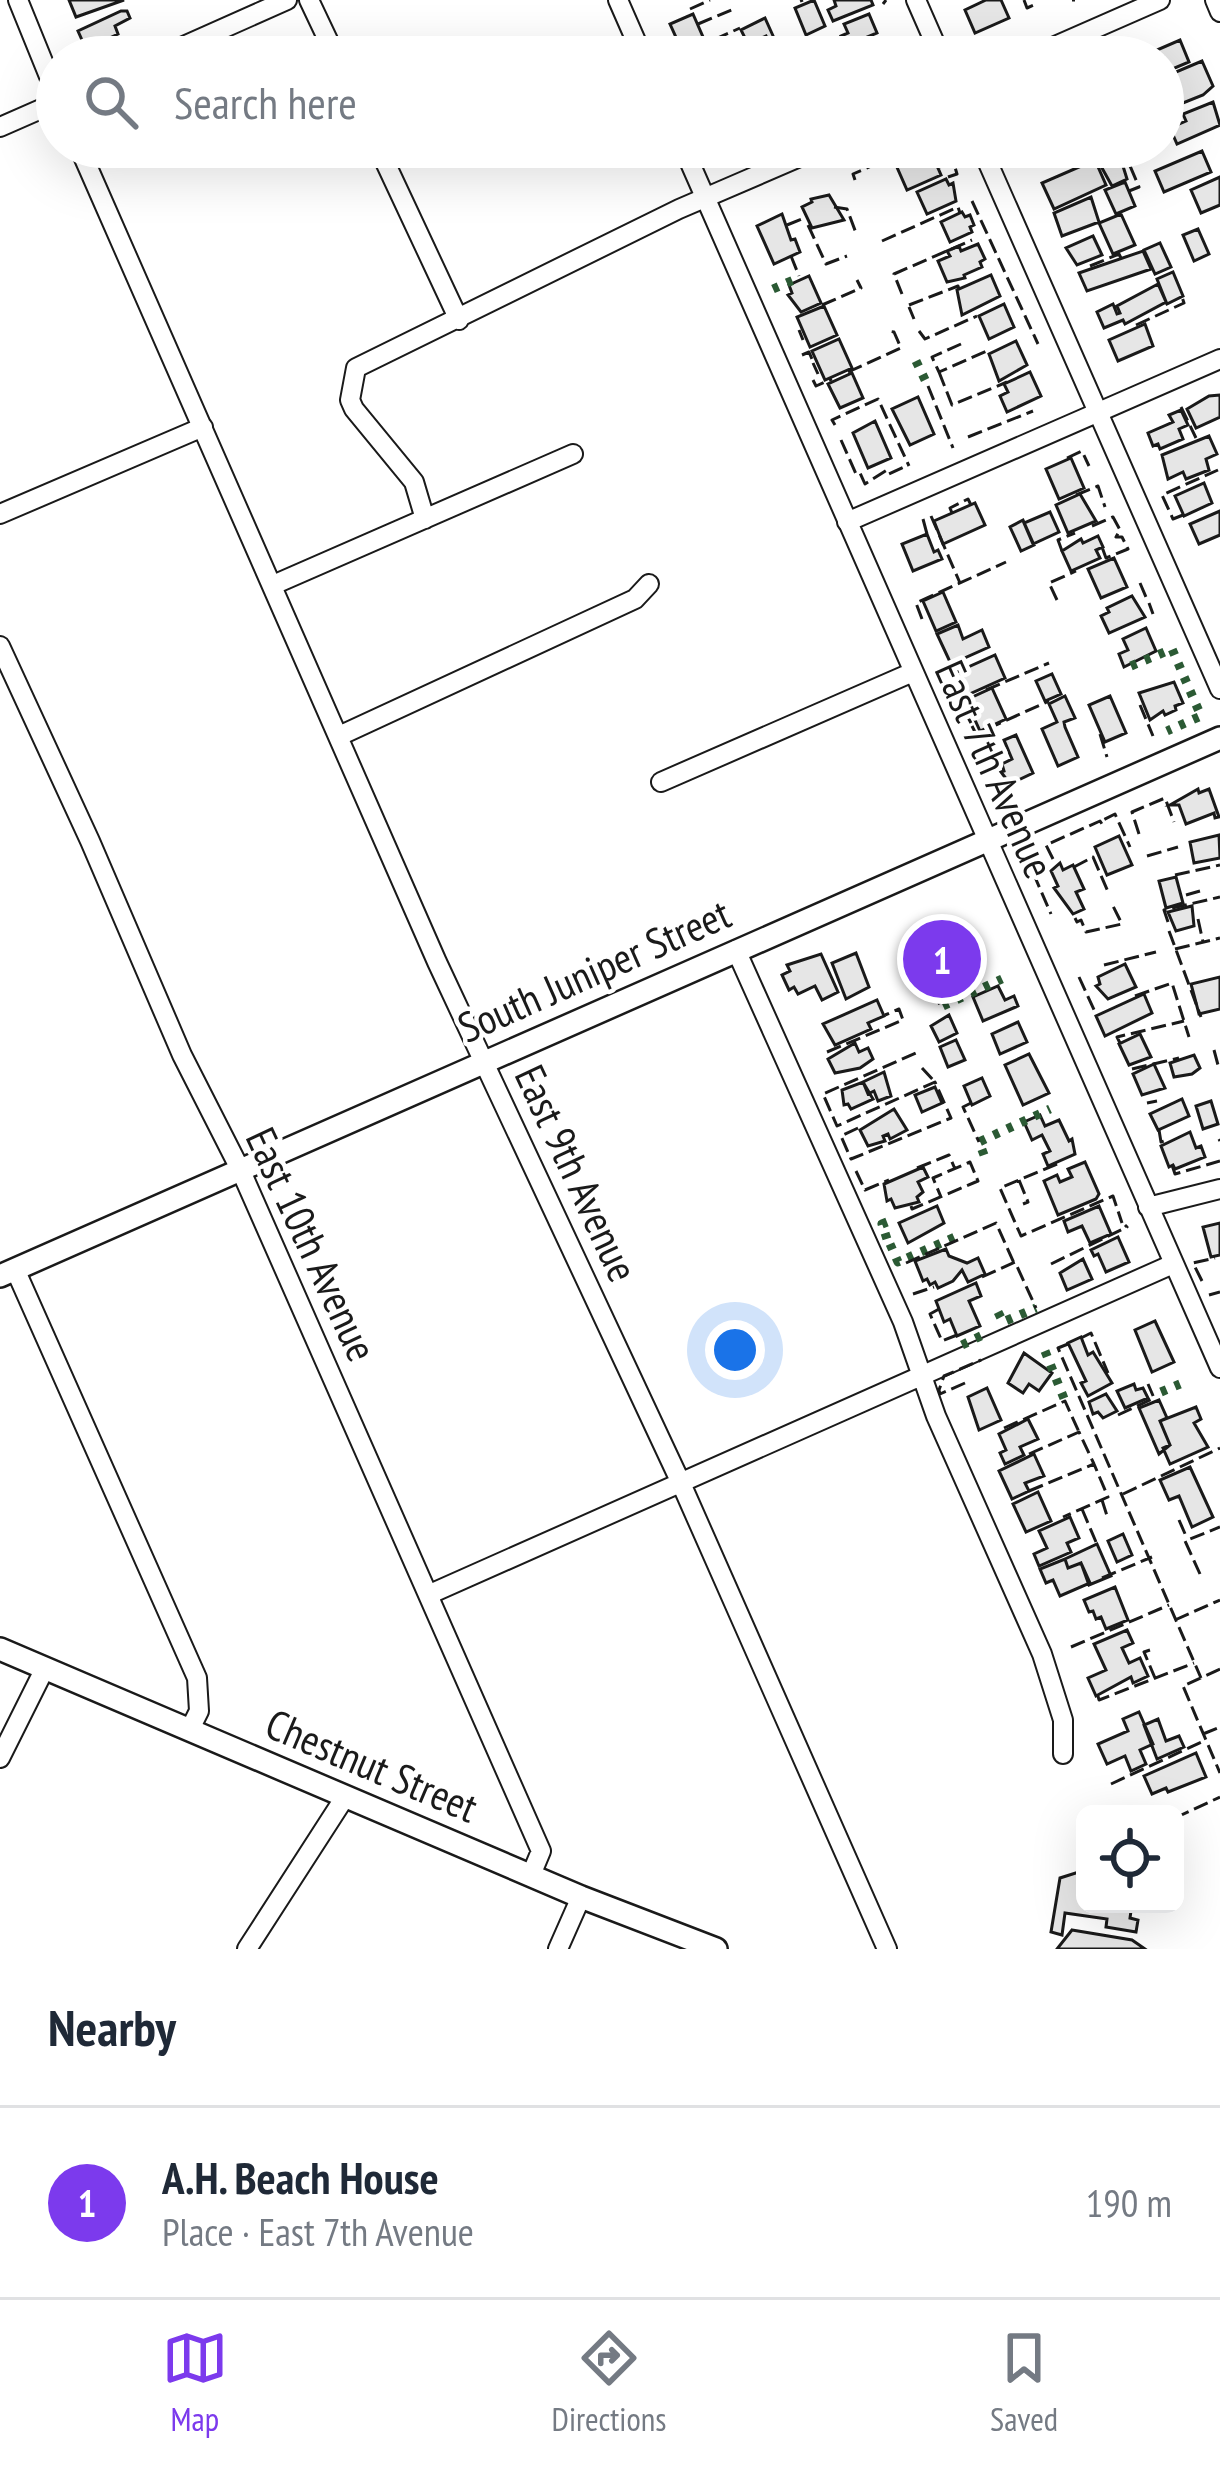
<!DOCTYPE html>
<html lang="en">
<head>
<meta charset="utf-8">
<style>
	:root { --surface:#fff; --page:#f2f2f3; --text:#1f2937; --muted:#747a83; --line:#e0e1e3; --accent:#7c3aed }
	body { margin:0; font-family:"PT Sans Narrow",sans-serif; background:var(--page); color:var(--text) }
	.controls { position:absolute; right:36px; bottom:36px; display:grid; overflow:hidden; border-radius:18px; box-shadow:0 12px 48px #0002 }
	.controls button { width:108px; height:108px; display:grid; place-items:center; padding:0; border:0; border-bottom:3px solid var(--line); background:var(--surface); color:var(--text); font:60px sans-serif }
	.you { position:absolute; left:735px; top:1350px; width:42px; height:42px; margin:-30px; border:9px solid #fff; border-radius:50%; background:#1a73e8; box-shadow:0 0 0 18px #1a73e833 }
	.badge { display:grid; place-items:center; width:78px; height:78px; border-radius:50%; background:var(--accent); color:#fff; font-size:39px; font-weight:700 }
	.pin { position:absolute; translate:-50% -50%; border:6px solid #fff; box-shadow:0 3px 12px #0006 }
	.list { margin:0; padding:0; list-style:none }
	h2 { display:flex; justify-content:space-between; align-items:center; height:156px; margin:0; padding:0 48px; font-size:51px }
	h2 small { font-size:39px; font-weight:400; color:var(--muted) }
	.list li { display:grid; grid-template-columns:78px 1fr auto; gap:36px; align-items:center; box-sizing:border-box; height:192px; padding:0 48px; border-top:3px solid var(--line) }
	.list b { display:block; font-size:45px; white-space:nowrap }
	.list p { margin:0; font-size:39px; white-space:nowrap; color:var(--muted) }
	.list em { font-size:39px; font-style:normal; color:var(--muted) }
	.icon { flex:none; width:66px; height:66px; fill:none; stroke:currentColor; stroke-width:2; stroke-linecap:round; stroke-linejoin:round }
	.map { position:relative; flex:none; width:1220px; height:1949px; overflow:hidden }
	.search { position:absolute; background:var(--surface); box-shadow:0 12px 48px #0002; left:36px; right:36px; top:36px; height:132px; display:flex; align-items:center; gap:30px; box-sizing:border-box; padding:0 42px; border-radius:66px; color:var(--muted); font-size:45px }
	.sheet { height:348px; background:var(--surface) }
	nav { display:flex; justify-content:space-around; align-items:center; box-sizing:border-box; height:168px; border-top:3px solid var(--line); background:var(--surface); font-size:33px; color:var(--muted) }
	nav a { display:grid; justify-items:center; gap:6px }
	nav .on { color:var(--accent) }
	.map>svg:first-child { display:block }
</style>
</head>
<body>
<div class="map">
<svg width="1220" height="1949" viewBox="0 0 1220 1949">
	<rect width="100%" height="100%" fill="#fff"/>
	<path fill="#e6e6e6" stroke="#1a1a1a" stroke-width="3" d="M69,0H124L76,17Z
		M814,0L825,26L806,35L795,8Z
		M834,0H871L873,5L833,21L828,10L836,6Z
		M986,0H1001L1009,18L975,33L965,10Z
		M121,11H127L130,18L115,26L118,34L86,49L78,31Z
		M693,14L703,37L680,46L670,24Z
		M869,14L877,33L846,46L841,36L848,33L844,24Z
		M765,18L774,38L768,40L766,36L748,44L741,30Z
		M880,39L888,57L838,55L859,49Z
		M1180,40L1189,62L1163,73V57H1152L1150,53Z
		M1202,61L1213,86L1203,95L1163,111V89L1168,86L1164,77Z
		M1213,102L1220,125L1177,144L1170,128L1186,121L1183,114Z
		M930,150L933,157L938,154L943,165L938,168L941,175L907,190L896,165Z
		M1118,150L1127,179L1112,186L1097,159Z
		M1202,151L1211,172L1164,192L1155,171Z
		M1095,160L1106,185L1054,209L1042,183Z
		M1220,177V205L1201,213L1191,190Z
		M946,179L949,185L953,183L956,201L927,214L917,192Z
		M1125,182L1135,206L1116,214L1105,190Z
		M829,195L844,220L812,228L802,207L812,202L811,199Z
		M1091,197L1099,222L1062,236L1054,213Z
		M962,212L965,217L970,215L974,225L970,227L972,232L950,242L941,222Z
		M782,214L791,240L795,239L800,252L774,264L757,226Z
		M1121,214L1135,245L1113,254L1099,223Z
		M1198,229L1209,254L1194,261L1183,235Z
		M1093,236L1102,255L1077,265L1066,248Z
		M1160,243L1171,267L1155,274L1144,250Z
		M978,244L985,259L980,262L982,267L964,275L965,278L947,282L938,261L950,256L947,251L959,246L961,251Z
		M1143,251L1151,269L1087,291L1079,273Z
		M1173,272L1183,296L1167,304L1157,279Z
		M991,275L1000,296L962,315L957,290Z
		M809,276L821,303L801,312L788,295L792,293L789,285Z
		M1158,284L1166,302L1125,324L1123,320L1104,328L1097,312L1113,304L1117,314L1120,313L1117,306Z
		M1004,304L1014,327L989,339L979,316Z
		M824,306L837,335L810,347L797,317Z
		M1145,324L1153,346L1118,361L1109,340Z
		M839,339L852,368L825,380L812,351Z
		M1016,341L1027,365L999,381L989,354Z
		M1030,372L1041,396L1007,412L1000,396L1008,392L1004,384Z
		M852,373L863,398L840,408L828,384Z
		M1220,395V417L1196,428L1187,409L1209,396Z
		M918,397L934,434L910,445L892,409Z
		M1181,410L1188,425L1179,429L1183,439L1160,449L1158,444L1153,446L1148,433L1173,422L1169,415Z
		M875,421L891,458L868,468L853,433Z
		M1209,436L1217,454L1206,459L1209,470L1186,479L1183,472L1168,479L1162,455Z
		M1071,458L1084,488L1059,499L1046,469Z
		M1204,483L1212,503L1184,516L1175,496Z
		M1080,494L1096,521L1068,533L1056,505Z
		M975,503L985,525L943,544L934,521Z
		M1220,511V535L1199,544L1190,524Z
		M1050,512L1059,532L1033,544L1024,523Z
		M1023,520L1034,545L1021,551L1010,527Z
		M927,534L934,552L938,550L942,559L913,571L902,544Z
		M1098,536L1103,547L1096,550L1100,558L1071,571L1062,551L1081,539L1083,543Z
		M1114,558L1127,587L1101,598L1088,569Z
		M943,592L956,622L936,631L923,601Z
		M1132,596L1145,617L1109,633L1101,616L1109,612L1107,608Z
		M958,625L963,639L982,630L989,647L951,664L937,634Z
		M1146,628L1156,651L1124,667L1119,654L1128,650L1123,639Z
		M995,655L1005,678L965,696L955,673Z
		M1052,674L1061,694L1045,701L1036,681Z
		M1174,682L1183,703L1175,706L1176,710L1165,715L1163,711L1150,720L1139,693Z
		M992,688L1006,719L980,731L966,700Z
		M1065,696L1075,718L1064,722L1065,727L1078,757L1058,766L1042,729L1057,722L1049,704Z
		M1110,696L1126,733L1105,742L1089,705Z
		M1016,735L1033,773L1010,784L1001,772L1004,771L1002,764L1012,759L1004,740Z
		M1198,789L1199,793L1209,789L1219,817L1215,818L1214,813L1186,824L1179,805H1170Z
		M1219,835L1220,858L1194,863L1190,842Z
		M1119,836L1132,865L1107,875L1095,847Z
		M1060,863L1063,870L1073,865L1084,889L1076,892L1084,909L1073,914L1054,888L1058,886L1051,871Z
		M1176,877L1183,903L1166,908L1159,881Z
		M1192,906L1194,926L1176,931L1168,912Z
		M937,925L940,930L944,926L951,928V936L957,933L962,946L956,948L965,969L950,976L958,994L939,1003L928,978L936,975L918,935Z
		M856,953L869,987L846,999L832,963Z
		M821,954L838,992L822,1000L815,986L798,994L794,987L789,990L782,975L790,971L787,965Z
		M1125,964L1136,987L1108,999L1096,986L1100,984L1098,977Z
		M1220,977V1009L1199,1014L1191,984Z
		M998,986L1005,1000L1014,996L1018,1006L983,1021L973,997Z
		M1144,994L1152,1013L1105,1036L1096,1016Z
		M877,1000L884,1016L868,1023L871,1029L835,1045L823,1024Z
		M949,1015L957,1033L939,1042L931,1026Z
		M1018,1022L1027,1042L1000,1054L992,1034Z
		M1140,1034L1151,1057L1129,1065L1119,1044Z
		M956,1040L965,1060L948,1067L940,1047Z
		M855,1043L859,1052L868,1048L873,1059L860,1068L835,1073L828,1059Z
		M1029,1054L1049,1093L1023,1105L1005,1065Z
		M1194,1055L1200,1068L1192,1074L1174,1077L1170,1063Z
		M1154,1064L1165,1088L1142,1095L1133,1074Z
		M884,1072L891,1096L878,1101L874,1091L868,1094L863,1082Z
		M982,1078L990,1096L972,1105L964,1086Z
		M863,1082L873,1099L851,1109L848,1104L844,1105L842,1090Z
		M935,1087L942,1103L922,1112L915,1095Z
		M1182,1099L1189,1116L1158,1130L1150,1114Z
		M1211,1101L1218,1124L1203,1129L1196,1106Z
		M894,1109L907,1130L890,1139L888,1134L883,1136L885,1141L868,1146L860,1130Z
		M1040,1115L1045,1126L1059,1120L1069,1141L1072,1139L1075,1154L1048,1166L1043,1154L1050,1151L1042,1135L1032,1140L1024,1122Z
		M1190,1132L1196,1148L1201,1146L1205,1157L1175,1169L1173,1165L1169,1167L1161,1146Z
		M1085,1162L1099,1194L1096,1199L1058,1215L1044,1181L1057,1175L1060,1182L1072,1177L1068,1169Z
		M923,1167L928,1177L918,1182L923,1192L917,1197L919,1202L895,1208L891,1199L887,1201L884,1184Z
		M937,1206L944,1223L908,1243L899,1223Z
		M1099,1206L1111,1234L1090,1243L1082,1226L1068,1232L1064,1221Z
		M1220,1223V1255L1211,1257L1203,1227Z
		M1118,1237L1129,1262L1106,1272L1098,1254L1094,1256L1091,1250Z
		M946,1249L949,1256L967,1263L978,1258L985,1274L968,1282L962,1270L953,1281L938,1288L935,1282L930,1285L927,1279L923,1281L915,1261Z
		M1083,1259L1092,1279L1067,1290L1060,1273Z
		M976,1283L981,1296L969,1301L980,1326L957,1336L950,1319L944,1322L936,1301Z
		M1155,1321L1174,1362L1152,1372L1135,1330Z
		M1081,1337L1088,1355L1093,1352L1112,1383L1088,1396L1081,1383L1086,1381L1068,1343Z
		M1024,1353L1052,1373L1039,1391L1029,1384L1023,1393L1008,1383Z
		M1134,1384L1136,1390L1143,1388L1148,1398L1125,1408L1117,1391Z
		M987,1388L1001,1420L979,1430L968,1397Z
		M1106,1394L1117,1411L1103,1418L1098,1412L1093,1414L1089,1402Z
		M1159,1400L1167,1418L1160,1421L1170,1445L1159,1454L1139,1408Z
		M1196,1407L1201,1419L1194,1423L1208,1447L1170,1464L1163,1448L1170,1445L1160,1421Z
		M1028,1419L1038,1439L1020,1447L1024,1455L1005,1464L1000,1453L1006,1450L999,1434Z
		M1034,1454L1044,1476L1025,1483L1029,1491L1012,1499L999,1471Z
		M1190,1467L1213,1517L1192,1527L1179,1496L1169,1500L1160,1480Z
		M1038,1492L1051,1521L1026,1532L1013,1504Z
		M1070,1517L1079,1538L1067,1543L1071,1552L1039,1566L1034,1554L1047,1548L1039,1531Z
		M1123,1534L1132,1555L1117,1562L1108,1541Z
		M1097,1544L1111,1576L1089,1585L1081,1563L1068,1568L1065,1559Z
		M1065,1559L1068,1568L1081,1563L1090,1583L1060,1596L1053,1580L1046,1583L1040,1569Z
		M1115,1587L1128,1620L1106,1629L1101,1617L1096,1619L1093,1611L1089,1612L1084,1600Z
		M1127,1630L1133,1643L1122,1648L1129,1663L1140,1658L1148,1676L1133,1683L1131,1677L1096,1696L1088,1678L1106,1670L1094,1644Z
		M1139,1712L1153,1744L1140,1750L1146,1764L1131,1771L1125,1756L1107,1764L1098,1744L1128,1731L1123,1719Z
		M1158,1719L1166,1741L1179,1736L1184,1747L1157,1759L1144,1725Z
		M1196,1753L1206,1777L1168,1792L1166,1788L1152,1794L1144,1776Z
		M1085,1870V1904H1132L1130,1918L1138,1920L1136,1932L1106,1927L1107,1919L1065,1913L1062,1935L1051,1932L1060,1878Z
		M1072,1930L1132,1940L1145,1949H1057Z"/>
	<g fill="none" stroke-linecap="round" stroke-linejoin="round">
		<g stroke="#1a1a1a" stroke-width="22">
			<path id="minor" d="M18,0L57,96
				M309,0L336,57
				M618,0L643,57
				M916,0L941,57
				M1215,0L1220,12
				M159,57L287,0
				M1030,57L1160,0
				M0,127L57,102
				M79,147L437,962L680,1481L887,1949
				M378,147L459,320
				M683,147L1220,1368
				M981,147L1220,689
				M0,514L203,427
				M425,519L414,482L354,409L350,400L356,368L679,209L823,147
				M847,522L1220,359
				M273,585L573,454
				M0,646L90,841L182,1055L241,1171L541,1851L531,1875
				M339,736L635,599L649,584
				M661,782L913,672
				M736,950L903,1322L936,1416L1042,1654L1063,1720V1754
				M1148,1207L1220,1189
				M15,1269L197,1678L199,1711L190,1729
				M430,1594L1173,1264
				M0,1758L45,1668
				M247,1949L345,1797
				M558,1949L581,1897"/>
		</g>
		<g stroke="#1a1a1a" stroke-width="26">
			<path id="major" d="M0,1276L1220,738
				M0,1649L581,1897L716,1949"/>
		</g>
		<use href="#minor" stroke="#fff" stroke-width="18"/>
		<use href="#major" stroke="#fff" stroke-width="21"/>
		<path stroke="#2b5a34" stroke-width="9" stroke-dasharray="6 9" stroke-linecap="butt" d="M773,289L798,278
			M916,361L928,386
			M1131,666L1172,649L1201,716L1167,731
			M943,1006L1002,979
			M984,1155L979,1142L1050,1109
			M887,1222L882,1224L887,1239
			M890,1244L898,1262L962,1234
			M998,1312L1003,1322L1036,1308
			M962,1345L987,1333
			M1045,1351L1065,1401
			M1161,1392L1180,1384"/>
		<path stroke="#1a1a1a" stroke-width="3" stroke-dasharray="15 6" stroke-linecap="butt" d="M1024,0L1027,8L1034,5
			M1072,0H1075
			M800,1L803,0
			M883,4L886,0
			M690,9L710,0
			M698,24L734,9
			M721,37L727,57
			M797,42L801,52
			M676,57L740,28
			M759,57L776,50L777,53
			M825,57L853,45
			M1122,147L1139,187L1129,191
			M948,177L957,174L949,147
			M855,180L853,174L903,152V158
			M972,201L1038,344
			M834,207L847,209L856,233
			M787,225L807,217
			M808,225L826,264L847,256
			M882,241L958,207L960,213
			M791,256L799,276
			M1090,266L1119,254L1121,258
			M902,294L894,274L972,240
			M822,305L861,288L857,280
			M909,305L958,286L959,289
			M909,307L914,319
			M1136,325L1184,303L1182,297
			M799,330L803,340
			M919,331L925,339L977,316
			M961,344L932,357L939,372L989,350
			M802,355L809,352L812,359
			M813,363L818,374
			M848,372L901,348L894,332L888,331
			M939,372L952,405L1007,382
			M813,380L816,386L832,379
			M928,386L953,448
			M1181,407L1196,438
			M835,425L832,420L878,399L909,466
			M968,437L1033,411
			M841,440L856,474L860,473L865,484L887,470L889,474L908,465
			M1067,458L1082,451L1089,466
			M1076,495L1098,486L1105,507
			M952,513L950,508L968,499L971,505
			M1183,515L1173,519L1162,495L1218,470
			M931,516L960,583
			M923,519L927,534
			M1092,526L1113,517L1120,530L1116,537H1122L1128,549L1106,558L1102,547
			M1062,551L1058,540L1075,533
			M1140,583L1146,597
			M1057,600L1049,583L1076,571
			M1149,603L1153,614
			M922,619L916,603L1006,562
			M986,690L1049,663
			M1140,705L1153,736
			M965,712L971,723
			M972,726L976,734L1049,701
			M1100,734L1107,757
			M1139,834L1132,812L1165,798L1174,822
			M1025,854L1051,914
			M1147,856L1178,847
			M1053,859L1046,845L1100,821L1102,824L1103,820L1115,814L1130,847
			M1074,867L1093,857L1109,894
			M1175,875L1220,865
			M1186,895L1200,891
			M1075,918L1077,922L1081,920L1086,932L1122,924L1112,904
			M1198,919L1203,942
			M1168,922L1164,910L1220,897
			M1169,931L1201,1017
			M1175,949L1220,938
			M1104,965L1156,952
			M1079,977L1095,1012
			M1135,996L1172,983L1189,1037
			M1120,1043L1117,1037L1184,1021
			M1214,1050L1218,1065
			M827,1052L903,1020L899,1009L885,1015
			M922,1068L935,1082
			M1132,1069L1179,1058
			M971,1103L963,1107L979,1142
			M1147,1103L1157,1101
			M858,1128L841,1136L851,1159L951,1118L935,1082L837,1126L823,1094L918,1052
			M1159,1130L1161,1142L1164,1141
			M1219,1139L1220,1141
			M1057,1164L1000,1188L1021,1236L1113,1196L1122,1223
			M1172,1165L1175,1174L1220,1161
			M917,1168L949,1155L955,1169
			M856,1171L865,1190L889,1180
			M1019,1180L1028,1202L1023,1204
			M911,1206L912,1209L978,1181L970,1162L933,1178L941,1197
			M906,1263L996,1223L1014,1263
			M1051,1264L1127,1227L1125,1225
			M982,1277L1015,1262L1036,1308
			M1202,1281L1193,1263L1215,1258
			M913,1294L934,1287
			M1209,1295L1220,1292
			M939,1309L930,1314L942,1341L957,1335
			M1081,1338L1091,1333L1108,1373
			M1068,1344L1058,1348L1201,1678
			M965,1383L940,1394L939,1390L944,1376L981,1360
			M1118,1415L1154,1398L1148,1384
			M1004,1428L1065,1401L1079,1432
			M1029,1454L1079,1432L1094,1464
			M1029,1491L1094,1464L1108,1497L1063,1517
			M1123,1494L1220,1448
			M1102,1500L1108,1519
			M1082,1509L1096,1542
			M1179,1520L1186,1536
			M1200,1574L1185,1541L1220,1527
			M1102,1578L1152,1557
			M1175,1620L1220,1600
			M1071,1647L1169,1605
			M1150,1650L1144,1652L1155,1678
			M1220,1669L1183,1686L1220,1773
			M1098,1696L1099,1700L1194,1663
			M1203,1734L1220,1727
			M1111,1784L1206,1740
			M1175,1818L1220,1797"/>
	</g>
	<g text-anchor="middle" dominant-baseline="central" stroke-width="9" stroke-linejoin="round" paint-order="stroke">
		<g font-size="42" fill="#1a1a1a" stroke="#fff">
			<text transform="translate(995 769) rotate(66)">East 7th Avenue</text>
			<text transform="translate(594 970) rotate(-24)">South Juniper Street</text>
			<text transform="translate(577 1173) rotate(65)">East 9th Avenue</text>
			<text transform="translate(312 1244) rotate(65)">East 10th Avenue</text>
			<text transform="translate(372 1765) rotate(23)">Chestnut Street</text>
		</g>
	</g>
</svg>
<div class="controls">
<button><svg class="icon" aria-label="locate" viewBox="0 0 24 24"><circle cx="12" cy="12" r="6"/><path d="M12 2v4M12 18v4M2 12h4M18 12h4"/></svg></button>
</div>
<div class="you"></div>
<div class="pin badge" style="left:942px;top:959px">1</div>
<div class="search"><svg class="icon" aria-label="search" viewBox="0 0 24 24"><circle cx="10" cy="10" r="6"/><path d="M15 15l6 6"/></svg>Search here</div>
</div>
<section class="sheet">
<h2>Nearby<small></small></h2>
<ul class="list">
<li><span class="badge">1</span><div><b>A.H. Beach House</b><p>Place · East 7th Avenue</p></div><em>190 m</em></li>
</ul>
</section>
<nav>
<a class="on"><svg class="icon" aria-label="map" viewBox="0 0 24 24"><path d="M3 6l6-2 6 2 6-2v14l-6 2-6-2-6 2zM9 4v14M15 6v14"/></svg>Map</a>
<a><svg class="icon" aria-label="directions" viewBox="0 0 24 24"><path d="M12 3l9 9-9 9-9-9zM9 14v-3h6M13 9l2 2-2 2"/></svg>Directions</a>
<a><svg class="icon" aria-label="saved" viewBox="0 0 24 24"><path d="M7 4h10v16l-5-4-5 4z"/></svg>Saved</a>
</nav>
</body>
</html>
